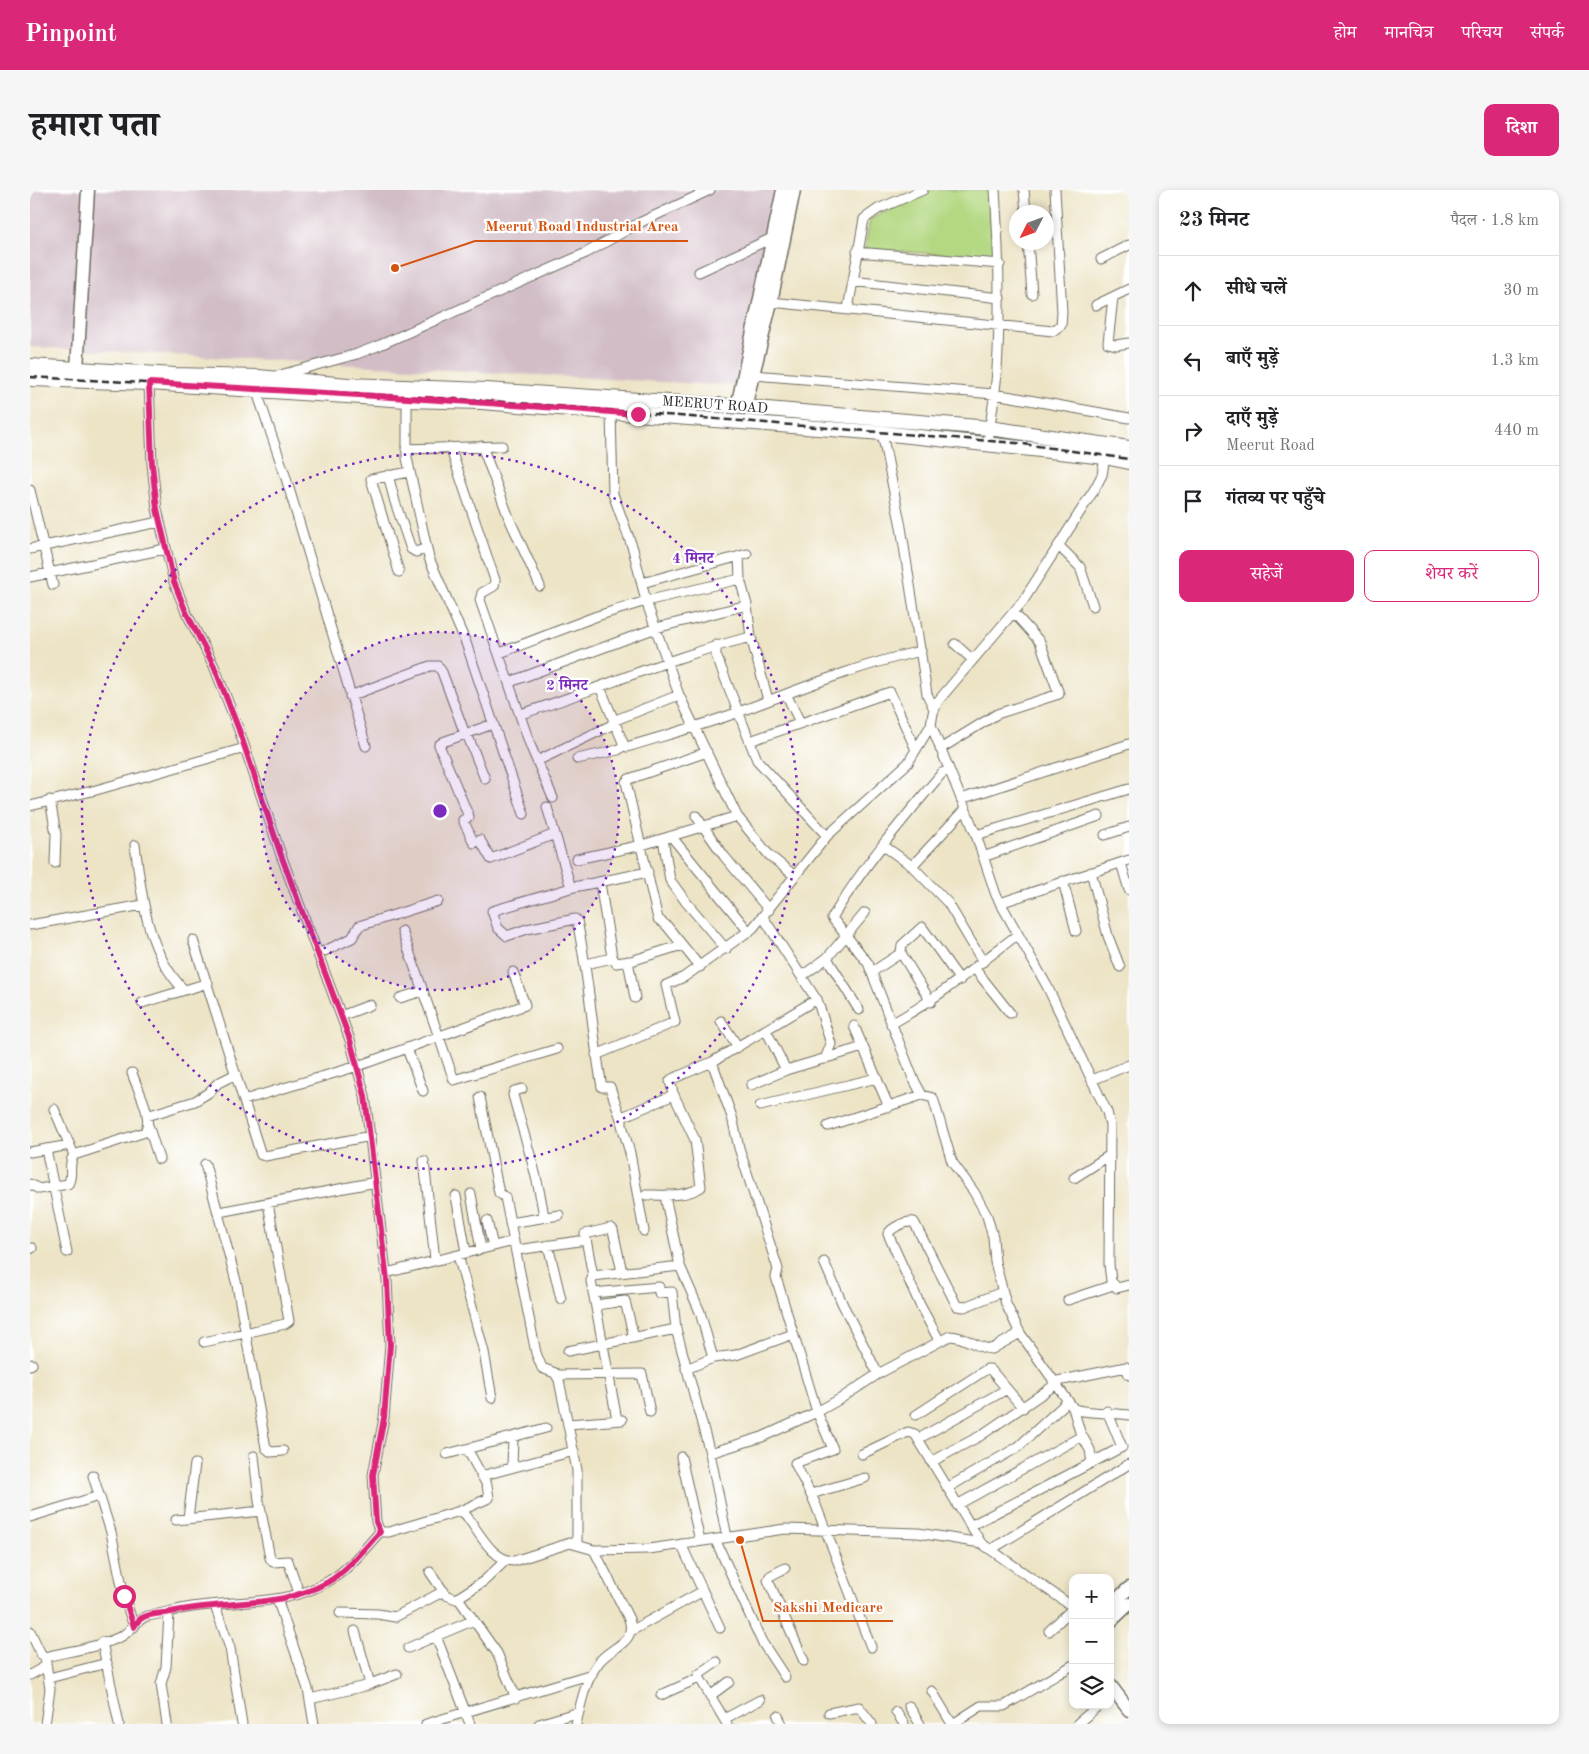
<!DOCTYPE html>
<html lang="hi">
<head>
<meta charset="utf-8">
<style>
	:root { --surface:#fff; --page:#f6f6f6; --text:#202124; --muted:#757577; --line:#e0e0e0; --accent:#db2777 }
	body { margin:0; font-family:"Old Standard TT","Noto Serif Devanagari",serif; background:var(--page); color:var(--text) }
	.controls { position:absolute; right:15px; bottom:15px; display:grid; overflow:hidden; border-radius:10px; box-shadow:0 2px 8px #0003 }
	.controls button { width:45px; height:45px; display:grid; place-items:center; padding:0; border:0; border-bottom:1px solid var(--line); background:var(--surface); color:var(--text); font:25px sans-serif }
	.compass { position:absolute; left:979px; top:15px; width:45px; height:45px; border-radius:50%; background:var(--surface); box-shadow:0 2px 8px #0003; rotate:228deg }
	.stop { position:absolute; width:15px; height:15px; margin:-11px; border:4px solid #db2777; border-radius:50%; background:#fff }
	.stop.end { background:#db2777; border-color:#fff; box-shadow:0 1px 5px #0008 }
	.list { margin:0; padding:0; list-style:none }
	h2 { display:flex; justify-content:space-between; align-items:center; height:65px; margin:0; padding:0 20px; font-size:21px }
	h2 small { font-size:16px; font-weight:400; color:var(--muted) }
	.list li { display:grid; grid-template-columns:32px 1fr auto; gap:15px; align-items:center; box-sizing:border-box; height:70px; padding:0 20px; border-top:1px solid var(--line) }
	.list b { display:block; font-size:19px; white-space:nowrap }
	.list p { margin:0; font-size:16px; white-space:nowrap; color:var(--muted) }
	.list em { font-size:16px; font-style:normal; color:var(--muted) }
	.actions { display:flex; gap:10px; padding:15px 20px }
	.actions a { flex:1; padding:11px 0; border:1px solid var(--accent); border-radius:10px; text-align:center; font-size:18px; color:var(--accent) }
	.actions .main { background:var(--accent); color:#fff }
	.icon { flex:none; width:28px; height:28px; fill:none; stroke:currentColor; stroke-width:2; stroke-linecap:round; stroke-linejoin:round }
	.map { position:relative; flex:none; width:1099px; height:1534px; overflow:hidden; border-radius:10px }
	header { display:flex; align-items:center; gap:30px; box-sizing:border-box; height:70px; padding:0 25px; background:var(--accent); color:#fff }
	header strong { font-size:24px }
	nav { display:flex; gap:28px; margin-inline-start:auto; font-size:18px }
	.intro { display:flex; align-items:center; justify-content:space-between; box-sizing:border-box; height:120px; padding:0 30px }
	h1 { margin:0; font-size:35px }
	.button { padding:12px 22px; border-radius:10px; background:var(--accent); color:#fff; font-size:18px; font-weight:700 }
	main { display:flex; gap:30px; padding:0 30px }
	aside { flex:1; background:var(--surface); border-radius:10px; box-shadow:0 2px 8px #0003 }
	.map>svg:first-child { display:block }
</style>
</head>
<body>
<header>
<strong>Pinpoint</strong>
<nav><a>होम</a><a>मानचित्र</a><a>परिचय</a><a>संपर्क</a></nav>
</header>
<div class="intro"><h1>हमारा पता</h1><a class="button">दिशा</a></div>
<main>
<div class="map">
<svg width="1099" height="1534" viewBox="0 0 1099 1534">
	<rect width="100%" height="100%" fill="#fff"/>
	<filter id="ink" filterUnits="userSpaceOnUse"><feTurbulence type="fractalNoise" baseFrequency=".02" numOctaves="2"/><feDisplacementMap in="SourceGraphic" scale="10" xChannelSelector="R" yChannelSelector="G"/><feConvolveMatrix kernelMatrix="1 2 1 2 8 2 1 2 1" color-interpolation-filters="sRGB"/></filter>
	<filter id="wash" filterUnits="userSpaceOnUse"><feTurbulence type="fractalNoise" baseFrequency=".0096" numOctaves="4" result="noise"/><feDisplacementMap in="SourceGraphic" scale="20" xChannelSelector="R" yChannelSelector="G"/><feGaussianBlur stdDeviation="1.12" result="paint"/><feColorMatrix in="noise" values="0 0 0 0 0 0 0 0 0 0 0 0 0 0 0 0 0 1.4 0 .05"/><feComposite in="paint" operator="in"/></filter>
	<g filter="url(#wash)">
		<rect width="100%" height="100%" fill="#ede4c6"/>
		<path fill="#d2bdc7" d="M0,0H745L705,196L0,157Z"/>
		<path fill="#b3d881" stroke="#6f8256" d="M901,0H957L965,68L835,59L840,29Z"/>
	</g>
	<g filter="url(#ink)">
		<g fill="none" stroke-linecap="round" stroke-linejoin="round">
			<g stroke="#6f6c61" stroke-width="11">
				<path id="street" d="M994,0L996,22
					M998,52L1002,104
					M827,62L970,74
					M1071,69L1099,55
					M669,82L744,47
					M822,91L970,108
					M1083,107L1078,153L1086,155L1099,153
					M741,112L1023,141L1031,135L1032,122L1025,0
					M1066,115L1099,99
					M818,119L834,29L848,19L893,0
					M250,185L327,164L350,155L556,63L609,33L680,0
					M724,185L965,204L1099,228
					M119,193L122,274L127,319L144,392L156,422L184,476L209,540L251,665L320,850L335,906L357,1090L360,1155L354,1228L343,1285L346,1332L350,1342
					M226,199L255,285L336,556
					M377,210V268L399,368L436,453L494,624
					M581,222L583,304L603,359L616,411L649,505L707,626L739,665L765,686
					M852,243L871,337L897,504L904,519
					M958,254C960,229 966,204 967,179C971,119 969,60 965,0
					M452,256L479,328L510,396
					M420,257L465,390L464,396L452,403L450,410L501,557L523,608
					M376,259L472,256
					M1075,267L1072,285L1064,300L993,411L908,511L903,523L901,535L946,645L966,705L1017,796L1077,922L1080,935L1079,1074L1081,1091L1087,1098L1099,1095
					M358,285L365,312L381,359L386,362L397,358
					M0,300L23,395
					M1029,356L1050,377L1063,416
					M0,359L129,332
					M709,366L710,389L717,415L721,447L738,510
					M369,382L341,289L380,282
					M0,387L135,359
					M612,393L717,364
					M925,454L943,470
					M686,455V465L727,570L797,646
					M470,463L567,426L616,411L710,389
					M480,492L626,438L717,415
					M570,497L594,555L597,557C633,546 670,536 706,523C767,500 828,475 891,461
					M756,504L770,532
					M320,506L400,476H408L412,482L435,544
					M491,524C567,500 642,466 721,447
					M583,531L649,505
					M463,534L413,552L409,555L439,627L433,630L444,653L450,650L461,669L525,644
					M437,544L455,589
					M720,551L860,502L886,560
					M910,559L967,524L1029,504L1010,452L984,423
					M547,569L588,560L594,555
					M507,571L584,534
					M919,580L912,583C873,629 833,676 802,728L838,773L883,888L892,905L903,908L922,972L944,1002L957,1026L963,1047L965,1072L976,1114L990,1143L1043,1218C1049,1223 1087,1223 1099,1225
					M931,609L1099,554
					M20,610L26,644L25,673
					M0,616L66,600L215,558
					M517,617L541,698
					M666,626L694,666L739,720
					M946,645L1099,599
					M1075,645L1099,637
					M641,646L719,742
					M633,649L640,690L656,712L696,759
					M105,655C112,707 116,761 154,800
					M854,656L882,676L918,713L953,772
					M953,667L1069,626
					M547,669L612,655L707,626
					M1091,673L1099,700
					M882,676L935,619
					M1061,682L1078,746L1090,777
					M1033,691L1046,741
					M571,699L582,767L586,773L601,771L652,755
					M970,713L1099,670
					M733,727L788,812L801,854L795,869
					M0,735L113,715
					M372,741L424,890L527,859
					M163,750L231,965L235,966L341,946
					M871,763L901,812
					M288,764L322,748L329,736L408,711
					M797,768L829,820
					M598,771L605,808
					M556,774L582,768
					M670,777L637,736L628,729L596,592L599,589L677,562
					M945,779L980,823
					M842,782L871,763L872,755L892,737L930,790
					M772,786L797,768L835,723
					M370,808L393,801
					M112,813L178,793
					M311,826L340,815
					M691,831L708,857
					M861,834C907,809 945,777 987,745
					M824,836L859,917
					M736,840L756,880
					M377,859L393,901
					M566,865L645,832L636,795L654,787L723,738L797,646L878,573L901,535
					M682,872L702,927L709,958L748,1079L746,1087L787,1222L803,1259L765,1273L785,1313L841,1457
					M1062,890L1099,875
					M721,895L756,880L833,857
					M492,899L484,901L483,905C494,946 508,985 514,1027
					M450,907L469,1003L475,1007L506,1163L512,1178L525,1183L529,1190L547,1280V1354
					M214,910L328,876L495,815L483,782
					M730,916L847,888
					M24,919L44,965
					M117,926L165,911L178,903L188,893L206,884
					M591,929L580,897H572C562,842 559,786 547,731L545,729L497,739L477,746L468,738L462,721L544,697L618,682
					M118,935L129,969
					M798,936L892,905
					M16,959L37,1062
					M0,962L40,955
					M394,971L405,1070
					M175,974L207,1095L236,1258L241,1262L253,1261
					M1044,988L1080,965
					M0,994L9,999L38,994C44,985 37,974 44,965L115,942C124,926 107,899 102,883
					M441,1004L451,1059
					M616,1005C634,1005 656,1007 671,997L665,950L643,903
					M637,1005L636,1011L650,1076L670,1122L683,1168
					M426,1006L436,1062
					M189,1022L346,992
					M457,1031L463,1056
					M480,1033L529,1025
					M614,1041L600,963L592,935V927L639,907L643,903L640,891L642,889L682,872L787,809
					M518,1055L531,1109
					M0,1059L2,1058
					M487,1060L556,1050
					M428,1065L454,1162L462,1208
					M794,1072L813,1115L848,1184
					M356,1083L484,1051
					M563,1086L650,1076
					M563,1103L629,1097V1103L642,1102L646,1139L680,1263L697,1347
					M1038,1110L1083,1095
					M566,1115L595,1111L604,1148
					M909,1150L891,1117L858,1044C862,1037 876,1031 884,1032L927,1116L934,1117L972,1102
					M174,1152L255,1134L259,1131L238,1013
					M538,1161L646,1139
					M0,1175L2,1174
					M656,1179L683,1168L706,1165L763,1144
					M527,1185L612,1184L620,1222
					M1023,1192L1096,1177L1099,1185
					M1043,1218L1050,1242L1060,1260L1062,1273
					M886,1225L957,1179H960L993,1218
					M587,1230L561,1091L563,1086L555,1044L581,1038L583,1040L592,1082
					M538,1234L592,1230
					M888,1249L977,1199
					M680,1263L732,1247L787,1222L810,1209L848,1184L920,1146C936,1146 947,1159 962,1159L990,1143
					M417,1264L516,1238
					M832,1264L878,1242L885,1244L951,1353
					M224,1266L229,1311L240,1368L243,1372L258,1371L269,1403
					M651,1267L670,1351
					M901,1272L950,1246L1025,1195
					M482,1277L483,1247
					M63,1286L81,1342L94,1406L104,1437
					M451,1286L544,1261
					M917,1298L988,1257L1037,1212
					M781,1304L835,1288
					M927,1315L1052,1246
					M430,1321L459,1308L457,1295L437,1259
					M0,1327L69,1306
					M158,1328L165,1274
					M146,1330L231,1321
					M940,1336L1092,1257L1077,1221
					M350,1342H359L430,1321L435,1324C448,1340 462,1371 484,1371L540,1353L564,1360L619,1359L755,1339L888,1343L951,1353L1043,1417
					M685,1349L732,1452L755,1487
					M651,1354L690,1438
					M962,1359L1099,1274
					M755,1378L740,1386L738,1390L774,1471
					M400,1382L416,1405L426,1409L454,1391L475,1371
					M428,1408L467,1463L486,1508
					M247,1409L278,1499L284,1534
					M185,1416L200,1458L212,1534
					M310,1423L348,1424L365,1427L414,1401
					M0,1441L11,1464L15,1467C39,1461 70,1457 92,1446C102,1440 106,1430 117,1426C132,1424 147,1419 162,1417C207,1410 256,1416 297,1392C318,1381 334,1359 350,1342
					M325,1441L340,1494
					M601,1441L673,1401
					M1019,1441L1043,1418
					M406,1446L440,1534
					M72,1452L89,1534
					M378,1458L444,1430
					M687,1472L668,1485L697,1534
					M0,1485L16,1476
					M19,1488L77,1473
					M902,1501L922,1534
					M631,1505L669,1488
					M680,1506L699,1492
					M280,1509L335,1496L367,1484
					M879,1516L890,1534
					M866,1522L874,1534
					M799,1523L829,1517L842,1534
					M748,1526L752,1534
					M694,1529L730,1510
					M15,1534L20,1499L15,1467
					M137,1534L131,1494L136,1477L139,1423
					M396,1534L562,1484
					M509,1534L549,1522
					M546,1534C551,1513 555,1490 569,1472C582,1456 607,1453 599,1429L564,1360
					M923,1534L951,1516H974L1043,1475
					M1047,1534L1069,1515"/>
			</g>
			<g stroke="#6f6c61" stroke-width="15">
				<path id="secondary" d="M47,179L58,0
					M707,217L753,0
					M715,217L741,112L764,0
					M1080,1416L1099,1398
					M1080,1432L1099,1414
					M1080,1495L1099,1520"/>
			</g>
			<g stroke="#6f6c61" stroke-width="16">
				<path id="primary" d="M0,176L145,185L228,187L318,195L456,200L715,217L959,238L1099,258
					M0,189L119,193L377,210L451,212L852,243L1075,267L1099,272"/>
			</g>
			<use href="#street" stroke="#fff" stroke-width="9"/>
			<use href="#secondary" stroke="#fff" stroke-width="12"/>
			<use href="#primary" stroke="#fff" stroke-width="14"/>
			<path stroke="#2b2b2b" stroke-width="2.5" stroke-dasharray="8 4" stroke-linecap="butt" d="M0,187L461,211L986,253L1099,269"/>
		</g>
	</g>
	<g fill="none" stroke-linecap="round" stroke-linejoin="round" filter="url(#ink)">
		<path stroke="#db2777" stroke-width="6" d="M94,1406L104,1437C106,1434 108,1430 112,1428C120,1423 132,1424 141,1422C192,1410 251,1419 298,1392C318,1380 334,1359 350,1342L346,1332L343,1285L354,1228L360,1155L357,1090L335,906L320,850L251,665L209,540L184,476L156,422L144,392L127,319L122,274L119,193C282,202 445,211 608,224"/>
	</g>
	<circle cx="410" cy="621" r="179" fill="#7b2cbf" fill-opacity=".12"/>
	<g fill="none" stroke="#7b2cbf" stroke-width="2.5" stroke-dasharray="2.5 5">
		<circle cx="410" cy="621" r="179"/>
		<circle cx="410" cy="621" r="358"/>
	</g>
	<g text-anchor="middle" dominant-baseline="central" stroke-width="4.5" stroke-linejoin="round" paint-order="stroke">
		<g font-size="14" fill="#2b2b2b" stroke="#fff">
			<text transform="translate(685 215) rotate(4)">MEERUT ROAD</text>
		</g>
	</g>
	<circle cx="410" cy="621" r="8" fill="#7b2cbf" stroke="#fff" stroke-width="2.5"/>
	<g font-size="15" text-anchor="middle" font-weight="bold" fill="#7b2cbf" stroke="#fff" stroke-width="4.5" stroke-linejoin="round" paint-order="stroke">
		<text x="663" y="373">4 मिनट</text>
		<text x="537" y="500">2 मिनट</text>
	</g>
	<path fill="none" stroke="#d5540f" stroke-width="2" d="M365 78L445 51H658M710 1350L733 1431H863"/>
	<g fill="#d5540f" stroke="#fff" stroke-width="2">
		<circle cx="365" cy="78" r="5"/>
		<circle cx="710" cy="1350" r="5"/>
	</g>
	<g font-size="15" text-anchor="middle" font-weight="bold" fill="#d5540f" stroke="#fff" stroke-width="4.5" stroke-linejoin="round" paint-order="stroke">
		<text x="552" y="41">Meerut Road Industrial Area</text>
		<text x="798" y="1422">Sakshi Medicare</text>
	</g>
</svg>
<div class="controls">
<button>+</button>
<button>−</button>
<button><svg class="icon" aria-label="layers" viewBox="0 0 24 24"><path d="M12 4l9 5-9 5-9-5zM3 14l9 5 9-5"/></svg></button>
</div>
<svg class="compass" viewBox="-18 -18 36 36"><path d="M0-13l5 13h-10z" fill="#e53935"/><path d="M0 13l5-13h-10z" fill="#757577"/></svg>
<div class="stop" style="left:94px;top:1406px"></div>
<div class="stop end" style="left:608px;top:224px"></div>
</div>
<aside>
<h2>23 मिनट<small>पैदल · 1.8 km</small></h2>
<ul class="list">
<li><svg class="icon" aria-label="ahead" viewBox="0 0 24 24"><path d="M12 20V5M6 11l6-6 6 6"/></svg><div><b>सीधे चलें</b></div><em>30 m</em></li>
<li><svg class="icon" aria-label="left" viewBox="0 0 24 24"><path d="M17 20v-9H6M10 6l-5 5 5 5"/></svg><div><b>बाएँ मुड़ें</b></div><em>1.3 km</em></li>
<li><svg class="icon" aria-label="right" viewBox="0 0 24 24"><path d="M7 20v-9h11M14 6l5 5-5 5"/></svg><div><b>दाएँ मुड़ें</b><p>Meerut Road</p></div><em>440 m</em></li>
<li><svg class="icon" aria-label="arrive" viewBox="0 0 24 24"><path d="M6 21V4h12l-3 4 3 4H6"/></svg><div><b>गंतव्य पर पहुँचे</b></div></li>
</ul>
<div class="actions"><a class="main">सहेजें</a><a>शेयर करें</a></div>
</aside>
</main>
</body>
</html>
